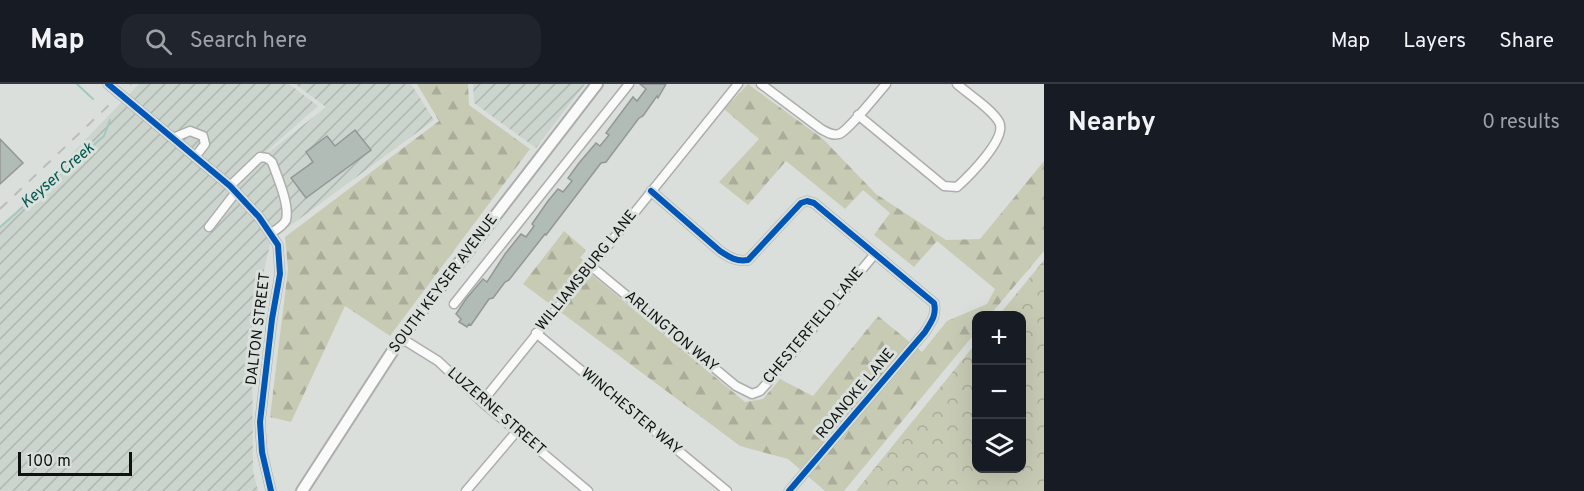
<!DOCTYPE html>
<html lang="en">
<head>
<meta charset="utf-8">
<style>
	:root { --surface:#171b24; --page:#20242c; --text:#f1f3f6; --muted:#9ea1a6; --line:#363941 }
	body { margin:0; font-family:Overpass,sans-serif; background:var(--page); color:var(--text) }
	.controls { position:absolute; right:18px; bottom:18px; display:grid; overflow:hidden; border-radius:12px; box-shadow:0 6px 24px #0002 }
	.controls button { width:54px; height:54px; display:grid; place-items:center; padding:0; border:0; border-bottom:2px solid var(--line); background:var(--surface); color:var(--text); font:30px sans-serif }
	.scale { position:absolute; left:18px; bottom:15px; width:114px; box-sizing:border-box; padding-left:6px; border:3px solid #101210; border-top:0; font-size:16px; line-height:21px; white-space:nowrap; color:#101210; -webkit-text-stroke:4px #dae0db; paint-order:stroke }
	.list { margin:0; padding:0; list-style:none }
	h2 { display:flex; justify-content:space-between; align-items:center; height:78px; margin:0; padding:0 24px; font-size:26px }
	h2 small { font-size:20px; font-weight:400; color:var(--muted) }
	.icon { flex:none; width:33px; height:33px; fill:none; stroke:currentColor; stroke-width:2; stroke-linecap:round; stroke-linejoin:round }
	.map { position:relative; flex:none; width:1044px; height:407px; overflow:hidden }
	header { display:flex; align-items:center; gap:36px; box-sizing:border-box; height:84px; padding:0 30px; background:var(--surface); border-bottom:2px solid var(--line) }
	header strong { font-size:28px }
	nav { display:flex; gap:33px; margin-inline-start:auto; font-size:21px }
	.search { width:420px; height:54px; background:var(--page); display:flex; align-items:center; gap:15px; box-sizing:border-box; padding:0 21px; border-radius:18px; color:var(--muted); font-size:22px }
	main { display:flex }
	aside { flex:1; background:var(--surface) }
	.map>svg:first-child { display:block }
</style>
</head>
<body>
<header>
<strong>Map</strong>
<div class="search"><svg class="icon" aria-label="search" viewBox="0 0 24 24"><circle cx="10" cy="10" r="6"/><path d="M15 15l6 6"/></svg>Search here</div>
<nav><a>Map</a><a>Layers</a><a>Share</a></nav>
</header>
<main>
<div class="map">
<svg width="1044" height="407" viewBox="0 0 1044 407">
	<defs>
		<pattern id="industrial-furrows" width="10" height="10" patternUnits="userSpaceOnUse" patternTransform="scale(1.5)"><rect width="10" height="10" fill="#ccd5cd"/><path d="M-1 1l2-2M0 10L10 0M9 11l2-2" fill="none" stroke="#aeb6af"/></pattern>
		<pattern id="forest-firs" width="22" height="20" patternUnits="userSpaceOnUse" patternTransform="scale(1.5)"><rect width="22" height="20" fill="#c8cbb4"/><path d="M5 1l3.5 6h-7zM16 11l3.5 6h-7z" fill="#abad9a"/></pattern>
		<pattern id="park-crowns" width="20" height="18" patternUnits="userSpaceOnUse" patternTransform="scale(1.5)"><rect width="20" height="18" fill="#c8cbb4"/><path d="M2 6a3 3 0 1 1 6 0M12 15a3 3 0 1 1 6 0" fill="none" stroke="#abad9a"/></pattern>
	</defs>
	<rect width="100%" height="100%" fill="#dbdfdc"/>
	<path fill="url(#industrial-furrows)" d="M139,0H289L318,22L240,91L326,23L295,0H411L434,36L283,147L275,139L252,238L253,387L258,407H0V144Z
		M473,0H585L536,64L474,19Z"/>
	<path fill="url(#forest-firs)" d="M417,0H468L469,21L530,65L390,252L345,222L291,338L270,333L288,185L285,153L439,37Z
		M748,0L823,55L876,110L946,156L980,155L1044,77V167L990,231H976V248L844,407H825L788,375L740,362L523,200L564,147L586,166L580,174L589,181L585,185L745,318L763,315L780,295L813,312L878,232L922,268L947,237L987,220L995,205L937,157L914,183L874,151L890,129L863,106L845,125L786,77L748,121L719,98L759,55L724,25Z"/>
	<path fill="url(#park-crowns)" d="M1044,176V407H856L976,259V384H1022V231H999Z"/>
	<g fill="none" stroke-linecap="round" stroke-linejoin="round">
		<path stroke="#a0c9c2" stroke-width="2" d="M77,0L93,15
			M0,143L104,52L110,36"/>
	</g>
	<path fill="#b1bcb7" stroke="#949795" stroke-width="1.5" d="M640,0H666L658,14L657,12L643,32L639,34L606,78L601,79L546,151L545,150L509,196L505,198L493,214L489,215L471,241L469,240L467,243L459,238L461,235L456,230L466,215L483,195L487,198L505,170L521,150L526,153L534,142L532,140L548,117L558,105L563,108L572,97L568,94L579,79L596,59L600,62L609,51L606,49L633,13L637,17L646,5Z
		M355,46L371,66L306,114L291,94L313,78L306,68L327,52L335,62Z
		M0,55L23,79L0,100Z"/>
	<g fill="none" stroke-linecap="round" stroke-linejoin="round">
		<g stroke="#acaeac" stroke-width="11">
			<path id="minor" d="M108,0L230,102L259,133L278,161L280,190L272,235L260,338L262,368L271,407
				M761,0L821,45C827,48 832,52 839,50C847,48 878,9 886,0
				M858,31L944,102L957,103C968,93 1008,54 999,38C992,25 968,10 957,0
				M173,54L190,47L203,52L205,60L195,73
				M230,102L260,73L267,74L272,78C277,92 290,121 286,136C283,142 276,146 271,149
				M651,107L720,167C729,173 736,178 748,176L801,119L807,117L814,119L934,219C937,231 931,238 925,248L789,407
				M209,143L236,108
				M592,183L736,302L752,310L760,307L768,298L874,171
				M454,220L629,0
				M536,249L727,407
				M401,254L438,277L482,318L588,407
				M482,318L738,0
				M466,407L517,347"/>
		</g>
		<g stroke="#acaeac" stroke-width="14">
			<path id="major" d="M302,407L401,254L597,0"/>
		</g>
		<use href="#minor" stroke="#fafafa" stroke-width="8"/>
		<use href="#major" stroke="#fafafa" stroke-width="10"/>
		<path stroke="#bbbcbb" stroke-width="2" stroke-dasharray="10 10" stroke-linecap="butt" d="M0,125L131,0"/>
		<g stroke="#dae0db" stroke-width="10">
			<path id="cycleway" d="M108,0L230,102L259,133L278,161L280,190L272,235L260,338L262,368L271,407
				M651,107L720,167C729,173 736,178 748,176L801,119L807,117L814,119L934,219C937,231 931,238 925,248L789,407"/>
		</g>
		<use href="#cycleway" stroke="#0057b8" stroke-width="6"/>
	</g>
	<g text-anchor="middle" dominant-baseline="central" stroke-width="6" stroke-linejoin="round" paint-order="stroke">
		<g font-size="15" fill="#101210" stroke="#dae0db">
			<text transform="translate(587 187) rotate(-51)">WILLIAMSBURG LANE</text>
			<text transform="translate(444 200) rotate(-53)">SOUTH KEYSER AVENUE</text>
			<text transform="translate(814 242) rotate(-50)">CHESTERFIELD LANE</text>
			<text transform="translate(259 245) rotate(-83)">DALTON STREET</text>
			<text transform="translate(671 248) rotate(40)">ARLINGTON WAY</text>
			<text transform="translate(856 310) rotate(-50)">ROANOKE LANE</text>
			<text transform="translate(496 328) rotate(41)">LUZERNE STREET</text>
			<text transform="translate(631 328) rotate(40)">WINCHESTER WAY</text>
		</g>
		<g font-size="16" font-style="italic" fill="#00574f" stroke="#dae0db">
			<text transform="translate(58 92) rotate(-41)">Keyser Creek</text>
		</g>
	</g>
</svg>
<div class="controls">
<button>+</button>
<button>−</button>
<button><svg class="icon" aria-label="layers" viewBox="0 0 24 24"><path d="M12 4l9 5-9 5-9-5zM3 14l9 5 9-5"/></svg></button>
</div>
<div class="scale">100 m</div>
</div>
<aside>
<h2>Nearby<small>0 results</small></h2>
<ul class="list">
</ul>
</aside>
</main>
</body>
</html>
